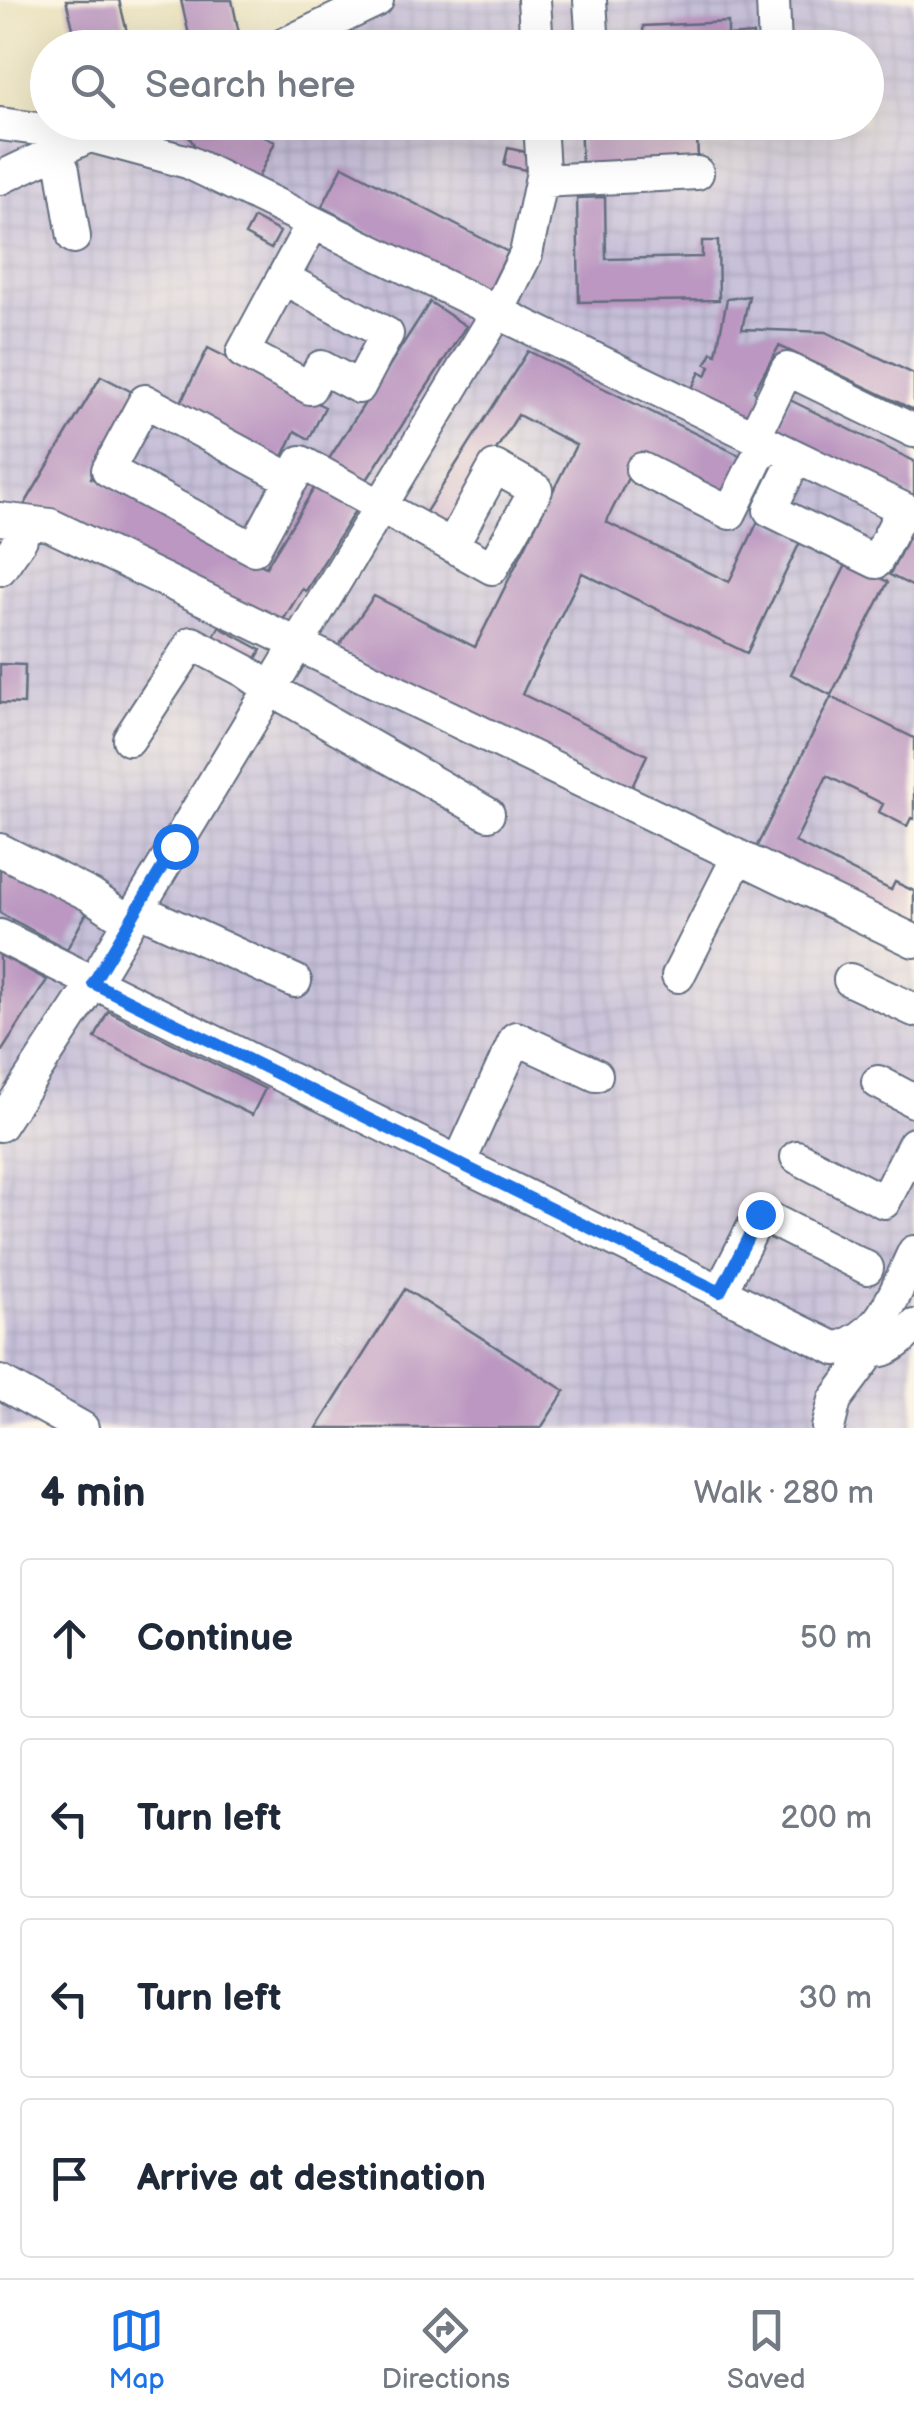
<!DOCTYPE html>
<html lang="en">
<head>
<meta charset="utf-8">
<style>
	:root { --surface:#fff; --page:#f6f6f7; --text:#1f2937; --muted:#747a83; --line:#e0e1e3; --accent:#1a73e8 }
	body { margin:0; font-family:"Balsamiq Sans",sans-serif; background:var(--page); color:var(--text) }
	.stop { position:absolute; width:30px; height:30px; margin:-22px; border:8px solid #1a73e8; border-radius:50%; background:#fff }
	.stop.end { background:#1a73e8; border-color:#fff; box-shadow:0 2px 10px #0008 }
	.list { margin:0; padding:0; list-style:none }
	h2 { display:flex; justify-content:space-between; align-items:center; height:130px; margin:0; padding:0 40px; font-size:42px }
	h2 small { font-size:32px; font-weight:400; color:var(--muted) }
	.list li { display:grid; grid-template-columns:65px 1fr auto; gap:30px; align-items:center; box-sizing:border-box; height:160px; margin:0 20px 20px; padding:0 20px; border:2px solid var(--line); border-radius:10px }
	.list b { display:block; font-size:38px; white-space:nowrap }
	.list em { font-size:32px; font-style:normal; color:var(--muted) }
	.icon { flex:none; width:55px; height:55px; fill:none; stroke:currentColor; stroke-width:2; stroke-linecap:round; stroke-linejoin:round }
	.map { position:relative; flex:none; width:914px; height:1428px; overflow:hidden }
	.search { position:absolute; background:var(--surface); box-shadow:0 10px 40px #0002; left:30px; right:30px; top:30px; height:110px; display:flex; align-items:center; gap:25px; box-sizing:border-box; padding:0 35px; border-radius:55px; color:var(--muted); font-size:38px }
	.sheet { height:850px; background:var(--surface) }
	nav { display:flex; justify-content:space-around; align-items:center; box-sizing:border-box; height:140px; border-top:2px solid var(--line); background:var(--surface); font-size:28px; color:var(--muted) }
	nav a { display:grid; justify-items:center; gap:5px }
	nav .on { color:var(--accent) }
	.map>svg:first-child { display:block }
</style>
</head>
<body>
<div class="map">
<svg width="914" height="1428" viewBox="0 0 914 1428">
	<defs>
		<pattern id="industrial-grid" width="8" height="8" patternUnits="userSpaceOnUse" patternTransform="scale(2.5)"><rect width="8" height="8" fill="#c7c0d9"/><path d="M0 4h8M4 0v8" fill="none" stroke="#aaa5bd"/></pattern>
	</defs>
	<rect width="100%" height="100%" fill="#fcf5e5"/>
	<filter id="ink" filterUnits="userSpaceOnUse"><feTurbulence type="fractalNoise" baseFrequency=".01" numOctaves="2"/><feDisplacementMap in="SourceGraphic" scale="20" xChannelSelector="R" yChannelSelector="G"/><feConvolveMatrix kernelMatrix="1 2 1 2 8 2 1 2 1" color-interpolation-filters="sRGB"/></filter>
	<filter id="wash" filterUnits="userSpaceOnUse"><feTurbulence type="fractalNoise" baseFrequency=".0048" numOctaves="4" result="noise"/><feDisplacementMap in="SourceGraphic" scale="40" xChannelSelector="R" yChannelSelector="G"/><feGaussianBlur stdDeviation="2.25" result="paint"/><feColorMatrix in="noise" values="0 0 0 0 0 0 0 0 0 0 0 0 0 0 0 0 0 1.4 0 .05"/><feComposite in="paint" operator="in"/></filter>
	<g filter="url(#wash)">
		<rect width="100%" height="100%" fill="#e9e1bc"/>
		<path fill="url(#industrial-grid)" d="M402,0H914V1428H0V137L94,148L147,122H866V48L303,47Z"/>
		<g id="blocks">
			<path fill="#bb97c1" d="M66,0H119L131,48H78Z
				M181,0H232L241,43L232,48H192Z
				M728,22V36L753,34V48H644L643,26Z
				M431,29L440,48H410L406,41Z
				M180,122H234L275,142L257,180L199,153Z
				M580,122H636L637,135L697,133L698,161L582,167Z
				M508,148L529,153L525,170L504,165Z
				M343,166L508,252L488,293L322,207Z
				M605,197L606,259L702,257V241H718L719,300L579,302L577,198Z
				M254,218L280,232L271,249L245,235Z
				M749,296L742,329L826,332L914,374V410L779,346L754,391L768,399L758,420L692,388L700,372L706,376L710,366L706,364L712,352L716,354L727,299Z
				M430,302L466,326L361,489L325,465Z
				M208,348L325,407L309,439L295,431L280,463L176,412Z
				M528,351L747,459L728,496L641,452L606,522L729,582L759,519L801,540L747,653L582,573L522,694L647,755L631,789L337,648L374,596L475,647L576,445L518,415L445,531L422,518Z
				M101,376L138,395L91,478L266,567L318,482L358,506L306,591L302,589L282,622L22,509Z
				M790,400L914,461V497L776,429Z
				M908,537L914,539V587L890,575Z
				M848,561L888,582L831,695L791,674Z
				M219,627L261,650L251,667L210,644Z
				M0,664L25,665L24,704L0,703Z
				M831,697L914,738V819L911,818L907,826L879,812L883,804L827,776L795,842L891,890L895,882L914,891V927L756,848Z
				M0,866L87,912L67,949L0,913Z
				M0,955L47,980L0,1054Z
				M108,1011L265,1089L252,1115L95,1038Z
				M405,1289L565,1391L541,1428H317Z"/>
		</g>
	</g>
	<g filter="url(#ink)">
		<use href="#blocks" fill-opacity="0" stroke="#636d7f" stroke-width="2.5"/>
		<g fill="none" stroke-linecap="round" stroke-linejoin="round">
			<g stroke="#636d7f" stroke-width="36">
				<path id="minor" d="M534,0L537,48
					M590,0L593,48
					M773,0L775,48
					M277,48L377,0
					M0,124L91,136L188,162L914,514
					M55,152L63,170L74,237
					M0,178L91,135
					M541,181L697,173
					M283,278L387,334L359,387L321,367L310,388L243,352L304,239L313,223
					M754,437L787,369L914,431
					M796,457L770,510L876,562L903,509
					M642,469L730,513L765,442
					M292,480L145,401L108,470L254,549L301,462L492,568L536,490L495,467L452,545
					M0,519L50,525L914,941
					M0,569L21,539L23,522
					M129,739L192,643L245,671L269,688L488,814
					M0,850L90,895L130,922
					M137,909L295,981
					M0,936L836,1349C885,1335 894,1293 914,1252
					M678,976L738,857
					M850,980L914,1010
					M878,1082L914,1101
					M0,1125L93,983L497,313L526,254L543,172L540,122
					M797,1157L884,1202L914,1144
					M459,1163L516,1038L596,1075
					M720,1292L760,1214L867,1268
					M854,1347C882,1358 894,1346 914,1326
					M0,1382L82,1428
					M828,1428L835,1400L870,1353"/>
			</g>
			<use href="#minor" stroke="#fff" stroke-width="32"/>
		</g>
	</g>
	<g fill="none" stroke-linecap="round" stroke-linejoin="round" filter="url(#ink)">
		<path stroke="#1a73e8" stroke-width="12" d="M175,846L93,983L720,1292L760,1214"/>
	</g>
</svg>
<div class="stop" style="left:175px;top:846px"></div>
<div class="stop end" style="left:760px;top:1214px"></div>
<div class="search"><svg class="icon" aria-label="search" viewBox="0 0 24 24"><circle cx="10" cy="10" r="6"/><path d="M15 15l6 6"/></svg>Search here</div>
</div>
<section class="sheet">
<h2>4 min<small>Walk · 280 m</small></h2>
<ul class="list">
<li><svg class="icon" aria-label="ahead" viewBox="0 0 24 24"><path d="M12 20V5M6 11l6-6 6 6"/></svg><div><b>Continue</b></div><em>50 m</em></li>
<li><svg class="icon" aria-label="left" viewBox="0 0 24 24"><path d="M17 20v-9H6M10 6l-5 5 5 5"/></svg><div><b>Turn left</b></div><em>200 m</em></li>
<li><svg class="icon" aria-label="left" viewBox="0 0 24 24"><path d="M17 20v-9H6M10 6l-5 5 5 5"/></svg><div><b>Turn left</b></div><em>30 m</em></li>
<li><svg class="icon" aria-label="arrive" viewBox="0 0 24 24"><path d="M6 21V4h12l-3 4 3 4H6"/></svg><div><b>Arrive at destination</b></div></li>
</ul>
</section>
<nav>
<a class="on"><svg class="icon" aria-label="map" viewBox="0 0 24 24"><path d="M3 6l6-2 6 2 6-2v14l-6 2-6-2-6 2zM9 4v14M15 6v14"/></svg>Map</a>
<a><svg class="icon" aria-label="directions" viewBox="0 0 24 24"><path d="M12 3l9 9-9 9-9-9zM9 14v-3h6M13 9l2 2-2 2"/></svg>Directions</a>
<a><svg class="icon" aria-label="saved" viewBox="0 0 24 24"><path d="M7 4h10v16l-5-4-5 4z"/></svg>Saved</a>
</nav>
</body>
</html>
